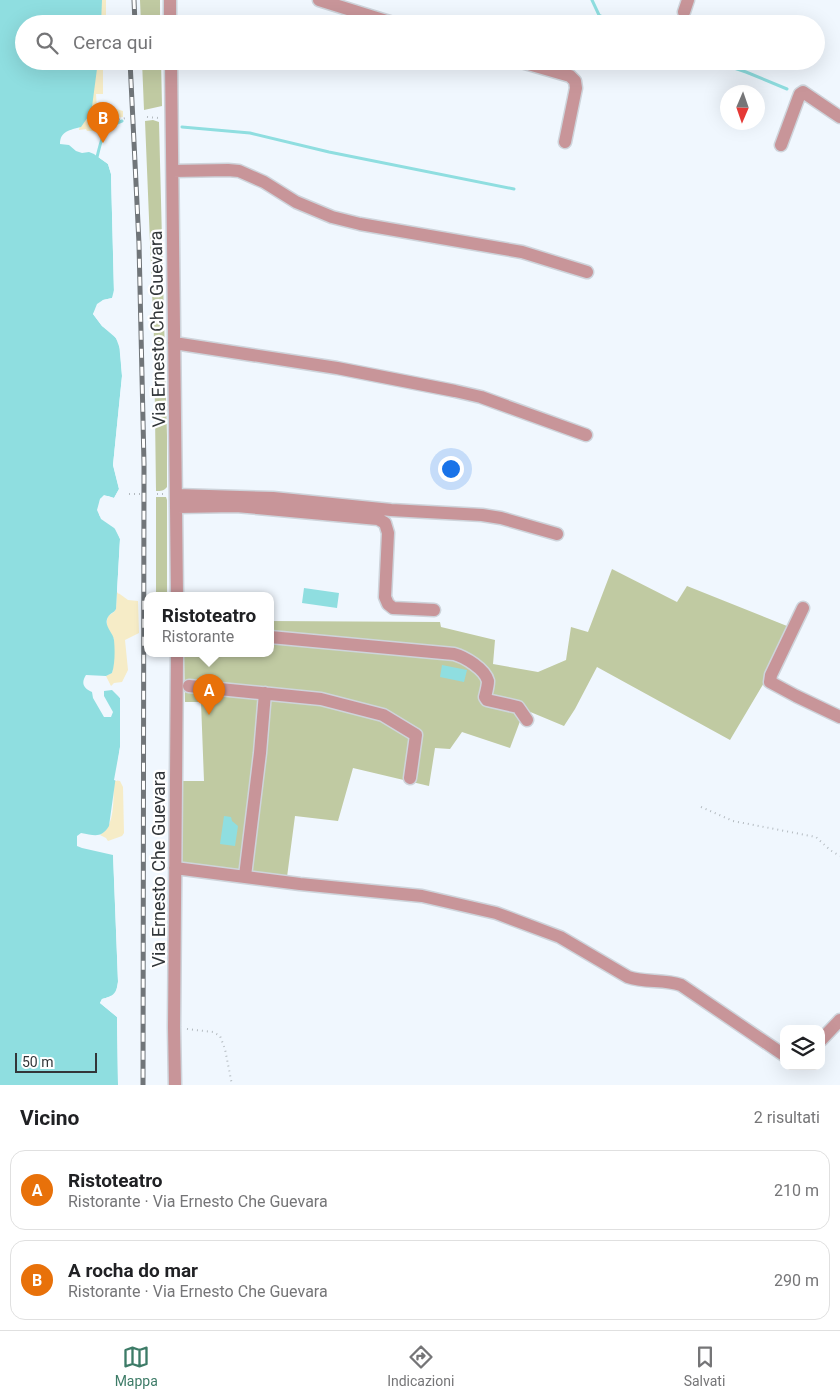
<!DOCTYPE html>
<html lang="it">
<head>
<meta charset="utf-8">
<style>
	:root { --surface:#fff; --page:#f2f2f2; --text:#202124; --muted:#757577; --line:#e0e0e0; --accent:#3d7b67 }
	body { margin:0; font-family:Roboto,sans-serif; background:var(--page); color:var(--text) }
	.controls { position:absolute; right:15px; bottom:15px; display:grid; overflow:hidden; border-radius:10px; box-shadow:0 5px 20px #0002 }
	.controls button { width:45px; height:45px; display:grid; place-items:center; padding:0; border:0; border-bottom:1px solid var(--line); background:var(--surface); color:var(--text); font:25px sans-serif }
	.compass { position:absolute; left:720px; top:85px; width:45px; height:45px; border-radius:50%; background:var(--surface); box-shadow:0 5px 20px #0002; rotate:182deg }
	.scale { position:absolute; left:15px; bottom:12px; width:82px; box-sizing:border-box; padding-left:5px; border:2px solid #323639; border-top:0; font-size:14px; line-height:18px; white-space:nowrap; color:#323639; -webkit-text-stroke:4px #fff; paint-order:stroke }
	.you { position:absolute; left:450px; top:468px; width:18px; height:18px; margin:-12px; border:4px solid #fff; border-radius:50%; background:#1a73e8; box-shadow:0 0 0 8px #1a73e833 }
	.badge { display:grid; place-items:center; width:32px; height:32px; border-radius:50%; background:var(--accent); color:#fff; font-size:16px; font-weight:700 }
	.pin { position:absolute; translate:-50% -41px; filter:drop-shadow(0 1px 2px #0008) }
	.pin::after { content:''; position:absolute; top:26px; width:18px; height:15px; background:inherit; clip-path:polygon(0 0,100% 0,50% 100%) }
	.popup { position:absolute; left:144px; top:592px; width:130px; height:65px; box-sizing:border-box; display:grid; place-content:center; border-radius:10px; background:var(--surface); filter:drop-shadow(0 1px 4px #0005); font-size:16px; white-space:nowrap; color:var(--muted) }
	.popup b { font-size:19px; color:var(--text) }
	.popup::after { content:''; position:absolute; left:50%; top:100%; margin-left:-10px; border:10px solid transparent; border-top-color:var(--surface) }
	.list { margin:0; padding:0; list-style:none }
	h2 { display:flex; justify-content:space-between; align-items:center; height:65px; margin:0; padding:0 20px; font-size:21px }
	h2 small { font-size:16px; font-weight:400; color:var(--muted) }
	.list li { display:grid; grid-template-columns:32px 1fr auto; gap:15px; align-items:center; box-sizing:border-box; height:80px; margin:0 10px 10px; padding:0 10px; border:1px solid var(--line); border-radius:15px }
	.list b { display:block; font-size:19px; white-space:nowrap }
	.list p { margin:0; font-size:16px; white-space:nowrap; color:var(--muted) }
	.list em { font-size:16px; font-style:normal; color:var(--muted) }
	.icon { flex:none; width:28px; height:28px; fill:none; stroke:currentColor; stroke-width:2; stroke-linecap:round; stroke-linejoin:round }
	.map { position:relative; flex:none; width:840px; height:1085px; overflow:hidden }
	.search { position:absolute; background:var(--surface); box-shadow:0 5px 20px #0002; left:15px; right:15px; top:15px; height:55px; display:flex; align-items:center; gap:12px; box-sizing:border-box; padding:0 18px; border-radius:28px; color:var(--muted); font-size:19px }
	.sheet { height:245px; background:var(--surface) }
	nav { display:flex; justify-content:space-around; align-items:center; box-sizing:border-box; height:70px; border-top:1px solid var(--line); background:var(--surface); font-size:14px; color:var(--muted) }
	nav a { display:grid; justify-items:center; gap:2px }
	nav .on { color:var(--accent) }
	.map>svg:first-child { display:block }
</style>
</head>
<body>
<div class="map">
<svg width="840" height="1085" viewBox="0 0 840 1085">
	<rect width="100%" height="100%" fill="#f0f7fe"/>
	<path fill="#c0caa2" d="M140,0H160V24H141Z
		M142,61H161L162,106L144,110Z
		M153,120L159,122L167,436V487C164,491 161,491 156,491L154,339L145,121Z
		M156,497H166L167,500V596H156Z
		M612,569L677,602L687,586L787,626L767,673L765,681L730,740L597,667L575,709L564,726L528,711L522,716L510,748L462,732L450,749L435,748L429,786L353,768L338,821L295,816L287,877L179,864L180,781H204L201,702H185L184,654H270V621L440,622L441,627L495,640L493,664L538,672L566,660L571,627L588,632Z"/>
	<path fill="#f6ecc7" d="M95,0H106V24H93Z
		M91,61H103V94H96L97,109L113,108L123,111V117L115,118L98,131H87L86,129L79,130Z
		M117,592L128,600L138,601L139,633L125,640L128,670L122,682L114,683L111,686L106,676L112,673L113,669L114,639L107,627V620L108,616L114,612L116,609Z
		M114,780L120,781L123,787L124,833L122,836L108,841L106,838L100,835C116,826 113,797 114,780Z"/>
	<path fill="#8fdee0" d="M0,0H102L101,24H24V61H98L92,107L90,114L81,127C70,130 60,131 60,144L69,145L76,151L82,153L89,152L94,154L108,164L111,174L114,295L112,298L103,300L93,314L102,326L116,338L120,349L122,376L113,465L119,489L114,498L108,496L100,499L99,515L114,527L120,539L116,609C114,613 110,613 108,617C103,626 113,632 114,640C115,650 115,664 112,673L106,676L86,675C81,683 83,688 92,692L93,698L104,717H111L113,712L104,696V691L112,690L120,698V747L109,826C101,839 94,835 81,833L77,836V846L82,848L113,855L118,981C117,994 113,996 102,999L100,1003L117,1017L118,1085H0Z
		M304,588L339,593L337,608L302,603Z
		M442,665L467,670L464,682L440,677Z
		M224,816L231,817L232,821L238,826L235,846L220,844Z"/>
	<path fill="#f0f7fe" d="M94,154L109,162L113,174L116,295L114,300L104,302L99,306L96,314L104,324L114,332L121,342L125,375L115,465L122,490L115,500L105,498L102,500L100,510L103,517L119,528L122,538L119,594L117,592L120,539L117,530L101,519L97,510L100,499L104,495L114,498L119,489L113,465L122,376L119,343L113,334L102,326L93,314L97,304L103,300L112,298L114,290L111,174L108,164Z
		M112,687L117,691L122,697L123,707L122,747L117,781L114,780L120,747L121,707L120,698Z
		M113,852L116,857L121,982L118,994L114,998L104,1001L102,1003L116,1013L119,1017L121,1085H118L117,1017L100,1003L102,999L113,996L116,992L118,982Z"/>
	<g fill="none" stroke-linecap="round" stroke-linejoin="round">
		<path stroke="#8fdee0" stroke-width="3" d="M592,0L599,15L615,24
			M713,61L746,72L787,89
			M182,127L250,133L329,152L514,189
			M97,157C102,138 102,128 122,121"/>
		<g stroke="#ced4db" stroke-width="15">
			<path id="minor" d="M170,0V24
				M319,0L396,24
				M684,12L688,0
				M171,61L177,596
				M518,61L570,76L575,81L576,88L565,142
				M781,145L798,99L800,94L803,92L840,117
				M173,171L228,170L239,171L264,182L296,202L332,217L360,224L522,252L587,272
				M174,343L337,368L455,391L481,397L586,435
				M177,495L273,498L391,510L482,515L501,518L557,534
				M177,507L236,506L378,519L385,523L388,533L385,597L388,604L393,608L434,610
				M803,608L771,675L770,682L796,696L840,717
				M270,637L454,654C465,657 485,669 488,681C488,686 486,693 485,697L487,700L518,707L527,720
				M189,686L321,699L383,715L416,735L410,778
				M175,868L300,884L422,896L496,913L560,937L628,977C645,983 664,979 681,985L784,1055
				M245,876L260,753L265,693
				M821,1040L840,1020
				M175,1085L174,1027L177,654"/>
		</g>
		<path stroke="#b4bbc0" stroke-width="2" stroke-dasharray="1 4" stroke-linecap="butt" d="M147,117L159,118
			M107,128L116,120L126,118
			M129,494H142
			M157,494H164
			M701,807L733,821L816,837L830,850L840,856
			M187,1029L213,1032L220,1036L225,1049L232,1085"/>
		<use href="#minor" stroke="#c89599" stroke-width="12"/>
		<g stroke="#707579" stroke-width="5">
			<path id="rail" d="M134,0L135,24
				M130,61L139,244L144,464L143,1085"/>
		</g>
		<use href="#rail" stroke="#fff" stroke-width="3" stroke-dasharray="9" stroke-linecap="butt"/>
	</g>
	<g text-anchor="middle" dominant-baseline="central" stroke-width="4.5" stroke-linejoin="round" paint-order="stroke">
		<g font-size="18" fill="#323639" stroke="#fff">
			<text transform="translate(157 329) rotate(-91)">Via Ernesto Che Guevara</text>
			<text transform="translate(158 869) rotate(-90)">Via Ernesto Che Guevara</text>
		</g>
	</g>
</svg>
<div class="controls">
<button><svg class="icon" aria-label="layers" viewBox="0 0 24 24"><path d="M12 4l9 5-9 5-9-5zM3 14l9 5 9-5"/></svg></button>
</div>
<svg class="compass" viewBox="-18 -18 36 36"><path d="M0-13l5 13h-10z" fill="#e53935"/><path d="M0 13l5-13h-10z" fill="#757577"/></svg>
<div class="scale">50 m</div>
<div class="you"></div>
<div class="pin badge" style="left:209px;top:715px;background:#e8710a">A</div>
<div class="popup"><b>Ristoteatro</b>Ristorante</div>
<div class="pin badge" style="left:103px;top:143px;background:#e8710a">B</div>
<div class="search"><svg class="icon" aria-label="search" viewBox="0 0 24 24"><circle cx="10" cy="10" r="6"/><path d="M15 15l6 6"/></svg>Cerca qui</div>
</div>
<section class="sheet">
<h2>Vicino<small>2 risultati</small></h2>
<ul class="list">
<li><span class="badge" style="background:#e8710a">A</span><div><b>Ristoteatro</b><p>Ristorante · Via Ernesto Che Guevara</p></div><em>210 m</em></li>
<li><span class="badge" style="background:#e8710a">B</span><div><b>A rocha do mar</b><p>Ristorante · Via Ernesto Che Guevara</p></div><em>290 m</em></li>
</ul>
</section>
<nav>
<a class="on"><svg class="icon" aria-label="map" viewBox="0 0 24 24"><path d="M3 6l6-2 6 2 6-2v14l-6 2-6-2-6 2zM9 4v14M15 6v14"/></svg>Mappa</a>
<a><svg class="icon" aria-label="directions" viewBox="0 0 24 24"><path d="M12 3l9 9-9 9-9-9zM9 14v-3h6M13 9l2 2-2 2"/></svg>Indicazioni</a>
<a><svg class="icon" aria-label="saved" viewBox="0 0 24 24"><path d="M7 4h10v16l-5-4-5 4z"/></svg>Salvati</a>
</nav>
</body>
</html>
